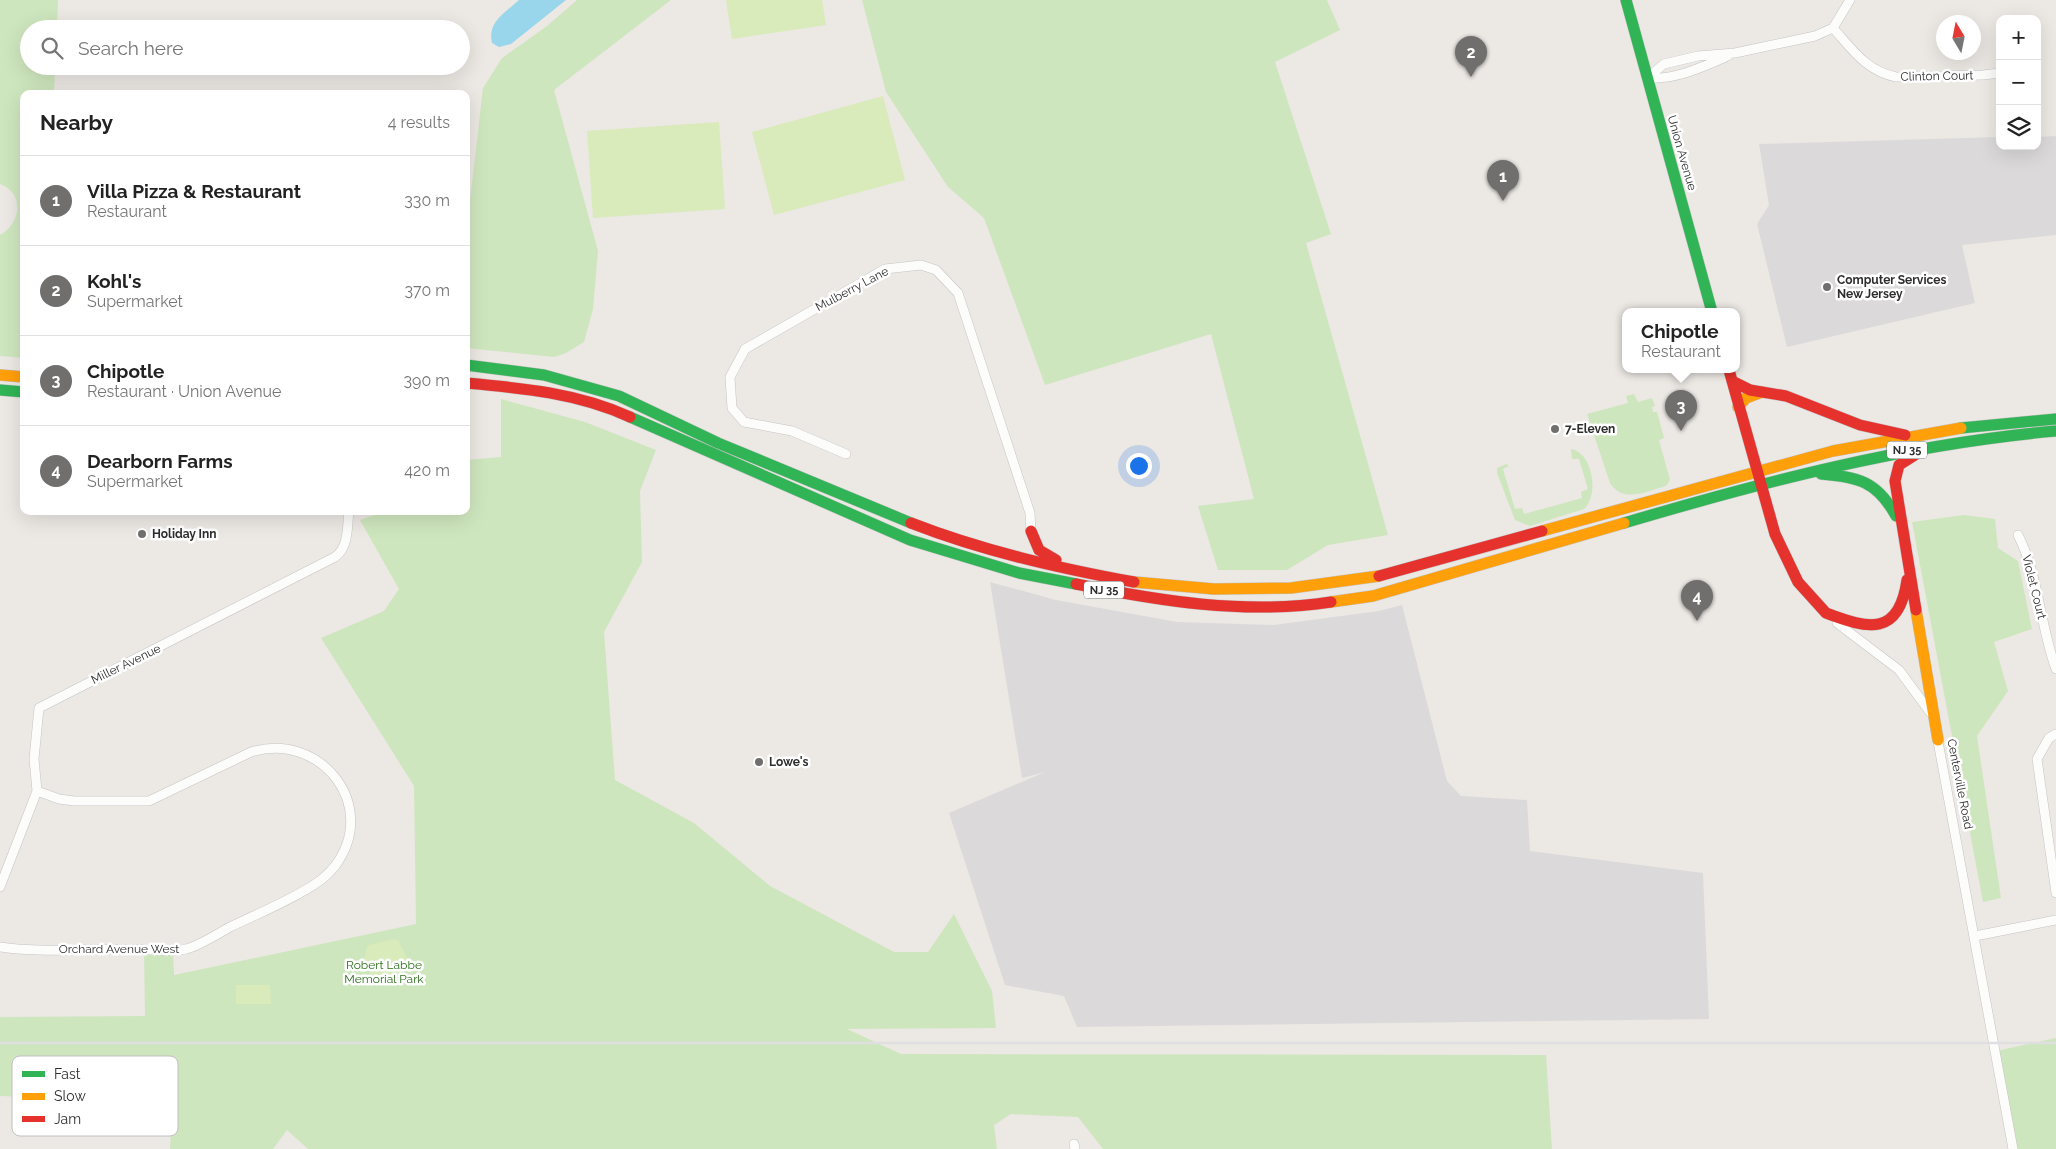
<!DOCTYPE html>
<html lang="en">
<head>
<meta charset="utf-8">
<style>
	:root { --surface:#fff; --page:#f2f2f2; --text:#222; --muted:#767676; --line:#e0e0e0; --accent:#706f6e }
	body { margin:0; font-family:Raleway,sans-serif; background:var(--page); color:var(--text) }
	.controls { position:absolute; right:15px; top:15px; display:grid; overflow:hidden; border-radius:10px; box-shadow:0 5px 20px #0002 }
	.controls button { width:45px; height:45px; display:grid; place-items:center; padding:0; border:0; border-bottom:1px solid var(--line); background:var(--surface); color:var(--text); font:25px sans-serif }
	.compass { position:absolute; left:1936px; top:15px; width:45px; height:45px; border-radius:50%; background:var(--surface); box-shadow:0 5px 20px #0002; rotate:350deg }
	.you { position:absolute; left:1138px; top:465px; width:18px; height:18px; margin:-12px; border:4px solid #fff; border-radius:50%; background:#1a73e8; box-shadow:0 0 0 8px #1a73e833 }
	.badge { display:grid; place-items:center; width:32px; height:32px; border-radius:50%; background:var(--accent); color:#fff; font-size:16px; font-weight:700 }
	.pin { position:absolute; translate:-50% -41px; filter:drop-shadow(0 1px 2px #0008) }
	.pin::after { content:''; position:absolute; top:26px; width:18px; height:15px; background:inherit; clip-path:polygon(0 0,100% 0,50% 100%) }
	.popup { position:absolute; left:1622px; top:308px; width:118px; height:65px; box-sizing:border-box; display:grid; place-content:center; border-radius:10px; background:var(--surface); filter:drop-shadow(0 1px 4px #0005); font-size:16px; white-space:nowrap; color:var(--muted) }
	.popup b { font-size:19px; color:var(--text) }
	.popup::after { content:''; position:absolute; left:50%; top:100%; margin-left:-10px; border:10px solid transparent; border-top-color:var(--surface) }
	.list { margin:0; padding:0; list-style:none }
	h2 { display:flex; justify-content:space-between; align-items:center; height:65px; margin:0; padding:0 20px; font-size:21px }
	h2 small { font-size:16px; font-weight:400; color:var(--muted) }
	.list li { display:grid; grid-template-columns:32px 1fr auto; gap:15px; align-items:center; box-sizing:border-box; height:90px; padding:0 20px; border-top:1px solid var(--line) }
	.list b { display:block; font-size:19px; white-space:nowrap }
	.list p { margin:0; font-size:16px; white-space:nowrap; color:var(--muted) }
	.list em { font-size:16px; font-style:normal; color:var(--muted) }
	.icon { flex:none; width:28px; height:28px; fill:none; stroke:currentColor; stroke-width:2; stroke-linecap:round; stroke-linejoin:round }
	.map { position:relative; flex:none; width:2056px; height:1149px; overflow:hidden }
	.search { position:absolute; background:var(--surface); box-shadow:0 5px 20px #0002; left:20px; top:20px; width:450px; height:55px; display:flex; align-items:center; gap:12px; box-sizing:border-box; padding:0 18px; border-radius:28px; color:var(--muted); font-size:19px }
	.panel { position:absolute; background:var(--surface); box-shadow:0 5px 20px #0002; left:20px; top:90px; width:450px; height:425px; border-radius:10px }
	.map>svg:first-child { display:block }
</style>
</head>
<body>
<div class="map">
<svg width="2056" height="1149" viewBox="0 0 2056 1149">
	<rect width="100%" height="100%" fill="#ece8e4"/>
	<path fill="#dcd9db" d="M2056,136V235L1962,245L1975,303L1787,347L1757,224L1769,205L1759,144L2000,137V146H2037V137Z
		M990,582L1056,600L1177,622L1274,625L1379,611L1402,605L1447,781L1461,796L1527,800L1530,851L1703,873L1709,1019L1077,1027L1064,996L1005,985L949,813L1045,772L1022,778Z"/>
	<path fill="#cee6be" d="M0,0H58L57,29H29V66H55L54,94H24V358L0,356V235C20,224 26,194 0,184Z
		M577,0H671L554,90L598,251L593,309L584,342L566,353L554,357L466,348V236L483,88L502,58L547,26Z
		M862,0H1327L1340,30L1275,62L1331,234L1306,243L1388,535L1328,545L1287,570H1218L1198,506L1254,499L1211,334L1045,385L984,218L948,187L886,92Z
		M1634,394L1638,402L1652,398L1655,406L1652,407L1653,412H1657L1664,438L1659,440L1670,480L1666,486C1647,491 1623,504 1610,483L1587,414L1628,403L1626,396Z
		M501,399L585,422L656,450L640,491L642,562L604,632L615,780L694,823L770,886L894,952H928L954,914L992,991L996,1028L847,1029L901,1054L1546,1055L1552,1149H1103L1078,1117L1011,1114L994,1125L997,1149H308L287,1130L273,1149H170L172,1103L0,1096V1098V1017L145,1016L144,949L173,950L174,975L416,924L414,786L321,638L384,611L399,589L360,520L385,511H466V460L501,457Z
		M1571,449C1592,452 1600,494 1584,509L1530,526L1515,520L1497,473V468L1506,464L1509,466L1503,469L1515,509L1522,508L1524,514L1582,498L1581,492L1588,489L1579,459H1572Z
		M1964,515L1995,519L1998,548L2018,561L2032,629L1994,642L2008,691L1977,736L2001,898L1983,902L1912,522Z
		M2056,1038V1149H2013L1996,1051Z"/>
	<path fill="#d9eabb" d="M726,0H822L826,25L732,39Z
		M883,96L905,180L774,215L752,132Z
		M719,122L725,209L593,218L587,131Z
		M393,939L398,940L409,962C398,976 391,980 374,978C364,968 362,958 368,945Z
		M236,985H270L271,1004H236Z"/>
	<path fill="#99d6ec" d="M519,0H566L511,44L499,47L492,43C487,22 505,13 519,0Z"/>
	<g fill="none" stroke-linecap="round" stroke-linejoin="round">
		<g stroke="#c5c4c5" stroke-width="10">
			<path id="street" d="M1833,28C1852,49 1866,71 1896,77L1983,75L2000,73
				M1647,78L1664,64L1698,56L1735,53L1815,36L1833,28L1850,0
				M1647,78C1675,80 1703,67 1728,56
				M846,454L792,431L744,422L732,408L730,377L745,349L885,269L921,265L936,270L958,293L1030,513L1031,531
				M2018,535C2039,576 2040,626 2056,669
				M1837,623L1899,670L1930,712
				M2056,734L2049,738L2037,759L2056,893
				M1937,736L2013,1149
				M0,887L37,791L34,759L39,708L335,557C349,547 347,527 349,511
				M1975,936L2056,920
				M0,947C38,953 90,949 129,949C147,949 169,953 186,949C201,945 217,934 230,927C259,913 292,900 318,882C324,878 330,872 335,866C380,806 321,731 251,752L149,801H74L59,799L37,791
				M1074,1144L1075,1149"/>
		</g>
		<g stroke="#c5c4c5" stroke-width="12">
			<path id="fast" d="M1626,0L1712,312
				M466,365L544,375L619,396L718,443L911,523
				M0,390L24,392
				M630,417L910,540L1019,573L1076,584
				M1961,428L2056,419
				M1821,474C1858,477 1877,481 1896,516
				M1624,523C1766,481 1908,444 2056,431"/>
		</g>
		<g stroke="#c5c4c5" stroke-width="12">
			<path id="slow" d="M0,375L24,377
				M1738,407L1746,398L1762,392
				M1542,531L1833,451L1961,428
				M1134,582L1214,589L1291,588L1379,576
				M1331,602L1373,596L1624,523
				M1916,610L1938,740"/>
		</g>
		<g stroke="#c5c4c5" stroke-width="12">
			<path id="jam" d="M1729,370L1775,534L1798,582L1826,613
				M1732,381L1750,390L1786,396L1860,425L1905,435
				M466,383C522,388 578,393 630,417
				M911,523C983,551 1058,568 1134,582
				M1031,531L1039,550L1056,560
				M1379,576L1542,531
				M1076,584C1160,601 1245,615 1331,602
				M1916,610L1895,481L1899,465L1921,451
				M1826,613C1868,629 1899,637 1907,580"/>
		</g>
		<use href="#street" stroke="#fcfcfb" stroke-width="9"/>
		<use href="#fast" stroke="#30b455" stroke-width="11"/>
		<use href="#slow" stroke="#ff9f0a" stroke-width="11"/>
		<use href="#jam" stroke="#e5322d" stroke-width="11"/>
		<path stroke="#dfdfe1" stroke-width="2.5" d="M0,1043H2056"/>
	</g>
	<g fill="#706f6e" stroke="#fff" stroke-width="2">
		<circle cx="1827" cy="287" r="5"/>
		<circle cx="1555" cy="429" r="5"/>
		<circle cx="142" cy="534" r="5"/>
		<circle cx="759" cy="762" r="5"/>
	</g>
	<g text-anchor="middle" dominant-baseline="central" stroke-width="5" stroke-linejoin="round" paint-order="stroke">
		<g fill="#fff" stroke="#6d6d6d" stroke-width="1">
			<rect x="1887" y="441.5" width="40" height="17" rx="4"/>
			<rect x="1084" y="581.5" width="40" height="17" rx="4"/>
		</g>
		<g font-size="11" font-weight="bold" fill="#2e2e2e">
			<text x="1907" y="450">NJ 35</text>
			<text x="1104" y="590">NJ 35</text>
		</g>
		<g font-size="12" fill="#2e2e2e" stroke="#fff">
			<text transform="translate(1937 76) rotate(-1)">Clinton Court</text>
			<text transform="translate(1682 153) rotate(74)">Union Avenue</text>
			<text transform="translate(852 289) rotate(-28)">Mulberry Lane</text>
			<text transform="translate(2034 587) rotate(76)">Violet Court</text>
			<text transform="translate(126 664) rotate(-26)">Miller Avenue</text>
			<text transform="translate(1960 784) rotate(79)">Centerville Road</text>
			<text x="119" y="949">Orchard Avenue West</text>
		</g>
		<g font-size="12" font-weight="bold" fill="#2e2e2e" stroke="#fff" text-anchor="start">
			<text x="1837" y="280">Computer Services<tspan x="1837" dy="14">New Jersey</tspan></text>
			<text x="1565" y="429">7-Eleven</text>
			<text x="152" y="534">Holiday Inn</text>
			<text x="769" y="762">Lowe's</text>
		</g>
		<g font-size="12" fill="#2c6e1b" stroke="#fff">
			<text x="384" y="965">Robert Labbe<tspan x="384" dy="14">Memorial Park</tspan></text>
		</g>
	</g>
	<rect x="12" y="1056" width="166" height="80" rx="8" fill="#fff" stroke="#c0c0c0" stroke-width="1"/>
	<rect x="22" y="1071" width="23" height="6" fill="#30b455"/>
	<rect x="22" y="1093" width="23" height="7" fill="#ff9f0a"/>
	<rect x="22" y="1116" width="23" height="6" fill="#e5322d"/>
	<g font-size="14" fill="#2e2e2e">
		<text x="54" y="1079">Fast</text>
		<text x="54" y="1101">Slow</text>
		<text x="54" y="1124">Jam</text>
	</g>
</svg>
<div class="controls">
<button>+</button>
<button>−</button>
<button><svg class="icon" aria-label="layers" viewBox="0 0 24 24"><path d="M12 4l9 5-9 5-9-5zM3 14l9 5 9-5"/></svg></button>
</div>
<svg class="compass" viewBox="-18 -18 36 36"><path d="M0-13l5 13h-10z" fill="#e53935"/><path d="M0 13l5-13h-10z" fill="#767676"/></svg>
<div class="you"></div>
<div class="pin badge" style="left:1503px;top:201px">1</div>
<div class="pin badge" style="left:1471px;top:77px">2</div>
<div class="pin badge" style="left:1681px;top:431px">3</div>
<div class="popup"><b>Chipotle</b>Restaurant</div>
<div class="pin badge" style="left:1697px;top:621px">4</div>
<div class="search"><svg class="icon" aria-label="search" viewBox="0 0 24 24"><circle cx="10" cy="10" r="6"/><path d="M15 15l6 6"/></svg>Search here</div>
<section class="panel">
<h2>Nearby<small>4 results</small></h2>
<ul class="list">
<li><span class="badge">1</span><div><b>Villa Pizza &amp; Restaurant</b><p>Restaurant</p></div><em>330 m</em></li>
<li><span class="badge">2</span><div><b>Kohl's</b><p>Supermarket</p></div><em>370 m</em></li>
<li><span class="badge">3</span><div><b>Chipotle</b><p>Restaurant · Union Avenue</p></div><em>390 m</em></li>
<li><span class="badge">4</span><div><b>Dearborn Farms</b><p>Supermarket</p></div><em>420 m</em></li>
</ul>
</section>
</div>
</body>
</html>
